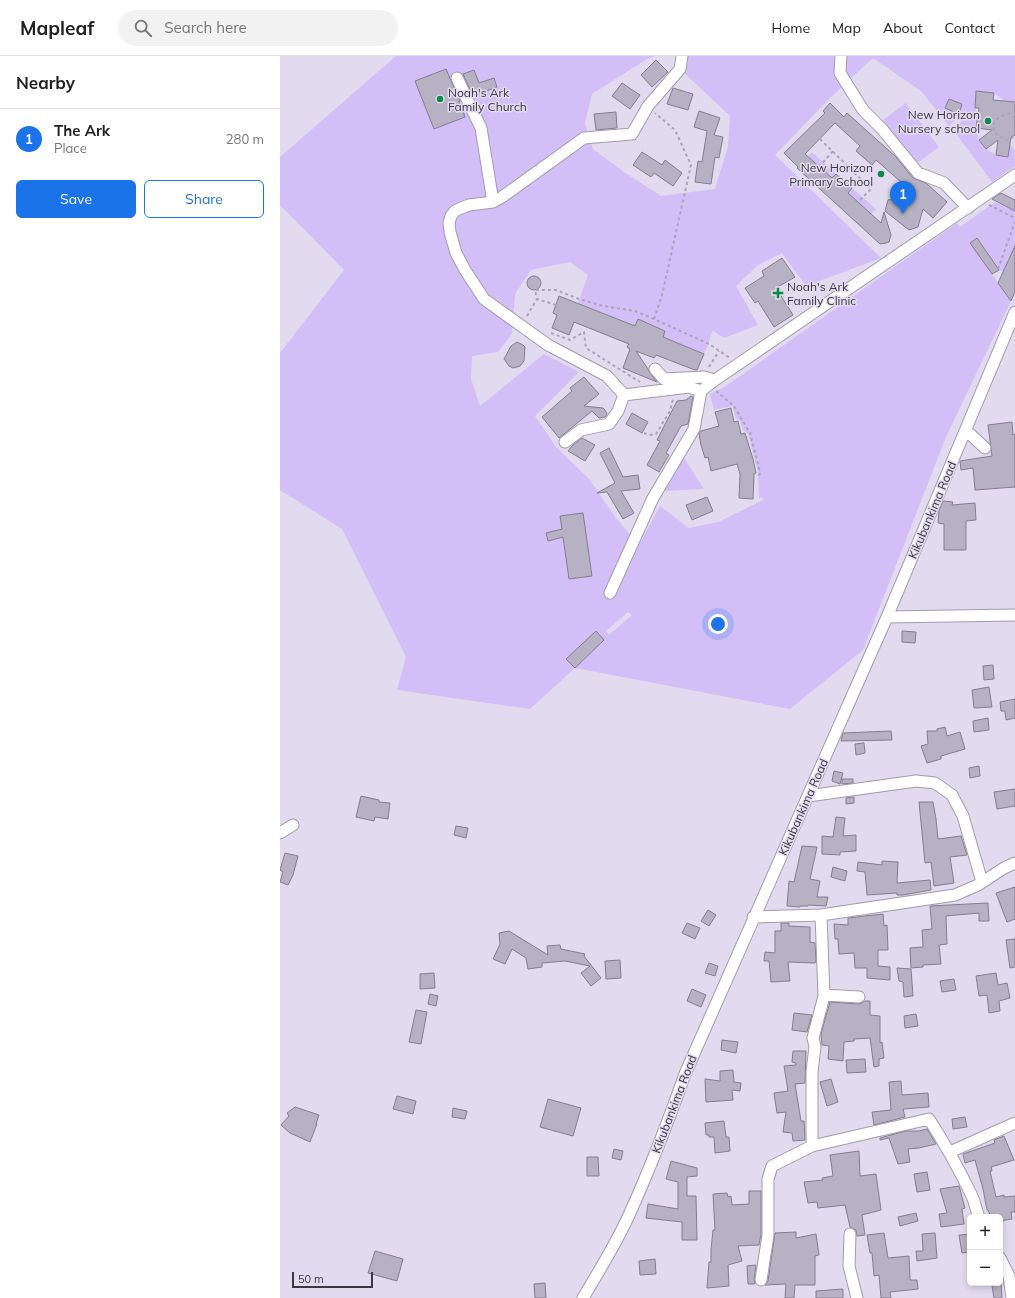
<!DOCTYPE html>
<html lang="en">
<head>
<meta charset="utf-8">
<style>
	:root { --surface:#fff; --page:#f2f2f2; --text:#222; --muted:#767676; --line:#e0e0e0; --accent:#1a73e8 }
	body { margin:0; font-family:Mulish,sans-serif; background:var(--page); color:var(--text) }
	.controls { position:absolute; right:12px; bottom:12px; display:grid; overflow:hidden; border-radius:6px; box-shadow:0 2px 6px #0003 }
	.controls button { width:36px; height:36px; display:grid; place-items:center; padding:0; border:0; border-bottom:1px solid var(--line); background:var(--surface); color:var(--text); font:20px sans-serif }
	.scale { position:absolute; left:12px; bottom:10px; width:81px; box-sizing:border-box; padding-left:4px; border:2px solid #3b3840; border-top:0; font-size:11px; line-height:14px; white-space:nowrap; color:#3b3840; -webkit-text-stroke:3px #e2dbef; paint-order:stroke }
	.you { position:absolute; left:438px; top:568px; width:14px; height:14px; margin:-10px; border:3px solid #fff; border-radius:50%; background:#1a73e8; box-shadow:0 0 0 6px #1a73e833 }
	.badge { display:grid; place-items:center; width:26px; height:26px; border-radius:50%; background:var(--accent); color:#fff; font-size:13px; font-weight:700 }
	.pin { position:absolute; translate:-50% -33px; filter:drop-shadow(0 1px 2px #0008) }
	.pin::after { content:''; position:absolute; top:21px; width:14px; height:12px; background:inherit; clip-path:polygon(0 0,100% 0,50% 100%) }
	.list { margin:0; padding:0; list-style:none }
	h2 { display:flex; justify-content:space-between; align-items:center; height:52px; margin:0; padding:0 16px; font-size:17px }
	h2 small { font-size:13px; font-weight:400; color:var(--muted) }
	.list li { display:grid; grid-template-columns:26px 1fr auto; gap:12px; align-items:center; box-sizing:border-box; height:60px; padding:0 16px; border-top:1px solid var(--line) }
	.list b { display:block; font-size:15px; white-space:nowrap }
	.list p { margin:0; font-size:13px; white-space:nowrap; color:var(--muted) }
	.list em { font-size:13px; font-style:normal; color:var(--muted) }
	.actions { display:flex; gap:8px; padding:12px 16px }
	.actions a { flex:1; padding:9px 0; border:1px solid var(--accent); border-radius:6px; text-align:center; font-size:14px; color:var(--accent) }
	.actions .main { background:var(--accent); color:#fff }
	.icon { flex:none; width:22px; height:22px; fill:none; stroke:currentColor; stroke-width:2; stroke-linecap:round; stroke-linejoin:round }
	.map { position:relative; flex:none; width:735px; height:1242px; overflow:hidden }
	header { display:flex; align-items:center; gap:24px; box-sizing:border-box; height:56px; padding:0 20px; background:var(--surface); border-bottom:1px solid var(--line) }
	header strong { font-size:19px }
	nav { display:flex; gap:22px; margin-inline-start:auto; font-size:14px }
	.search { width:280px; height:36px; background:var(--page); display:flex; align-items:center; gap:10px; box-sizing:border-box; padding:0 14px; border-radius:22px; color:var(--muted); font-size:15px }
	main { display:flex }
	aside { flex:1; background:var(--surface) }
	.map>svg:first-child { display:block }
</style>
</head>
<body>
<header>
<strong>Mapleaf</strong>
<div class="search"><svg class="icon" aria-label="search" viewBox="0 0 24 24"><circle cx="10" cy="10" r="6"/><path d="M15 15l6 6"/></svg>Search here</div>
<nav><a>Home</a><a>Map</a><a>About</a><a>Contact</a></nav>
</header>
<main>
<aside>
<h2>Nearby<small></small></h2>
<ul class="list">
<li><span class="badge">1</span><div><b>The Ark</b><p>Place</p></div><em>280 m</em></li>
</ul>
<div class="actions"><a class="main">Save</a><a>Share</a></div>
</aside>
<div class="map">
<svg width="735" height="1242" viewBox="0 0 735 1242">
	<rect width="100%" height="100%" fill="#e2dbef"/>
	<path fill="#d3bef8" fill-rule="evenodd" d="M116,0H375L367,3L312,38L305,67L313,93L344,116L381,140L435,133L448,91L450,60L400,13L402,0H735V46L725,45L714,37L696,35L695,52L698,60L696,72L699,84L706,93L716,99L728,101L730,88L735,95V110L712,126L676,78L686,53L669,70L641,35L593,2L551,41L495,99L601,202L526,230L502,197L478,209L456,230L478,269L444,282L433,275L424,298L383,281L385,274L358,263L355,270L298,247L308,219L290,206L251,214L235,238L232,278L218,296L192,300L191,323L200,350L264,298L299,316L255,360L276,391L310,424L336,462L359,489L380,450L409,472L438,466L483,444L482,441L479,443L478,416L468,378L463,374L460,365L456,362L452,350L434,354L430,338L446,330L677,167L680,171L715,146L735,155V190L723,216L718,213L697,182L690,187L731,245L666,381L583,594L510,653L295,612L250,653L117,634L126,601L62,473L0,434V297L64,214L0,149V101ZM303,457L312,520L289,523L280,460ZM348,556L352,559L329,579L326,575ZM324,584L295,612L286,603Z
		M626,47L659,91L636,108L603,64Z
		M532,96L556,118L552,122L528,100Z
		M572,132L596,153L591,158L568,137Z
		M402,399L424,433L384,435Z"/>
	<path fill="#b7b1c4" stroke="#837d8f" d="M376,4L388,16L372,31L361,19Z
		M166,13L180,45H179L185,61L154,73L135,25Z
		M194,14L199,27L214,22L217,31L193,40L183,18Z
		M342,27L360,39L350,53L332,40Z
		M393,32L413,38L408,54L387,48Z
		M696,35L714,37L713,44L735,46V79L731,81L728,101L716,99L718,84L706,93L699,84L712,74L696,72L699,52H695Z
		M669,43L682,48L679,58L665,52Z
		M550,47L564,61L567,57L616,101L633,122L646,127L667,146L653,162L643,153L638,171L629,174L605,155L608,144L628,140L617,130L621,126L596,104L592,109L576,95L580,90L555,67L525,98L552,122L556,118L572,132L568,137L601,167L604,156L611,179L609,186L606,187L600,188L517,112L518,111L504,97L545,57L543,55Z
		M419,55L440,62L434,79L443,81L439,102L435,101L431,128L415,126L418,105L422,106L427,75L414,71Z
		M336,56L337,72L316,74L314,58Z
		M362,96L382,109L385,104L402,117L393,130L374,117L371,121L353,109Z
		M721,137L735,144V155L712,143Z
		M697,182L719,214L712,218L690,187Z
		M735,190V236L731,245L718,227Z
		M502,202L515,221L496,232L513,259L494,271L478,245L475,247L465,232L484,220L482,215Z
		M247 227a7 7 0 1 1 14 0a7 7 0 1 1-14 0Z
		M279,240L355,270L358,263L385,275L383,281L424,298L417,314H415L376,299L374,302L356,295L368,313L370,317L377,326L343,312L350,293L347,291L349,288L294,266L289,279L272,272L277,259L273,257Z
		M237,286L243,289L245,291L244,305L240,310L233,312L229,310L224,303L231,290Z
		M304,321L319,338L304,350L323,352L325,354L327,358L325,361L319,362L312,355L279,382L262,361L292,335L290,332Z
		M411,340L413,341L408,368L401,370L386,397L389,399L379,416L367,409L380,385L377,384L397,345L406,344Z
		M451,352L454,366L458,365L461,378L465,377L473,403L476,417L474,418L473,443L459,442L460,418L457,408L431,415L428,401L425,402L421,389L419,378L421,375L439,370L435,356Z
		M352,357L368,366L362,377L346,368Z
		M732,366L733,379L735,378V431L695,434L693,412L681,414L680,405L712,400L708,369Z
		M302,382L315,389L305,405L288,395L292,390Z
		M329,392L343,421L358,419L360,433L341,435L354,457L343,463L327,436L317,437L335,427L320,397Z
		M427,441L433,455L412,464L406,449Z
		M663,445L673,446L672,449L695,447L696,464L686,465V494H664V468L658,467L659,454Z
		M303,457L312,520L289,523L283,481L268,485L266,477L282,473L280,460Z
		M316,575L324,584L295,612L286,603Z
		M622,575L636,576L635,587L622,586Z
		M713,609L714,623L704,624L703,610Z
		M709,631L712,651L694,652L692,634Z
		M735,643V662L726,664L725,655H721L720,646Z
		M708,662L709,674L694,676L693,665Z
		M665,671L667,680L680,676L685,693L661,700V703L647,707L641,690L648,688L647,675H657V673Z
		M611,675L612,684L561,685L563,677Z
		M584,687L585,697L576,699L575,688Z
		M699,710L700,720L690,722L689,712Z
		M554,715L563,717L560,728L552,725Z
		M562,723H573V727L562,728Z
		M735,733V750L717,753L714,736Z
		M81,740L99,744V746L110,747L108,763L95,761L94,765L76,761Z
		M574,741V747L566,748V742Z
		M639,746H653L656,763L658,783L681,780L687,799L670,801L674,827L654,830L651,806L645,807Z
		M556,761L565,762L563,780L576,779V795L560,796V799L542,798V780L553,781Z
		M176,770L188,772L186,782L174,779Z
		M522,790L537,791L530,823L540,825L537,841H548L546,850L528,849V850H520V851L507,850L509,825L514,826Z
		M5,797L18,800L13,819L8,829L0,826L3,816L0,814Z
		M602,805L618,806L617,827L650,824L651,834L623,839H617V837L587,839L585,816L577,815L578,806L602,809Z
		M553,811L567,815L565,825L551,821Z
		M735,831V863L727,866L716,837Z
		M708,847L709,865H699V857L666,860L667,888L659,889L661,908L643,909V911L631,912L630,892L643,891L642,874L652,873L650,850Z
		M428,854L436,859L429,870L421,865Z
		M603,858L604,870L607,869L608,894H598V910L610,911V924L587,922V912H575L574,897L559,898L558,883H555L554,868L568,869V862Z
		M407,867L420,872L415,883L402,877Z
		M501,867H509V870L530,871V886L535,887L536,905L535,907L508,906L510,925L491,926L489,905H484L485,896L495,897V875H501Z
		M229,875L268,899L267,890L280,889L281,893L305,898L304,900L321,922L311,930L301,917L310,910L285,905L262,907V911L248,913L246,902L232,893L225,908L213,903L220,888L219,877Z
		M735,883V911L730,912L726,884Z
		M340,904L341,922L326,923L325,905Z
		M429,907L438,910L435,920L425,917Z
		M617,912L631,913L633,940L624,941L623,926L619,925Z
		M154,917L155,932L140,933V918Z
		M716,917L718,929L727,927L730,942L719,945L720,955L709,957L707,939L699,940L696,920Z
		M674,923L676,934L662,936L660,925Z
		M412,933L426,939L421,951L407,945Z
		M150,938L158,940L156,950L148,948Z
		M585,945H590V959L600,960V987L602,986L604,1002L599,1003V1010L594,1011L590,982L574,983V985L564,986L563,1005L548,1003L549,990L542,989L541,978L550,946L579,948Z
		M136,954L147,956L141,988L129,986Z
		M514,957L532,959L527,976L512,974Z
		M636,958L638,970L625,972L624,960Z
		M442,984L458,986L456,997L441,994Z
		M513,995H526L525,1027L515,1028L521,1065H524L525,1084L513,1085L512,1077L503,1076L506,1056L497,1057L494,1037L508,1035L504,1010L516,1009V1007L512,1006Z
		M585,1003L586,1016L567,1017L566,1004Z
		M453,1014L454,1026L461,1027L460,1035L452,1034L453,1044L426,1046L425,1023L440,1025V1015Z
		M551,1023L558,1046L547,1050L540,1026Z
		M621,1025L622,1039L648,1037L649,1051L623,1053L625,1061L594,1069L592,1056L611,1054L609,1026Z
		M117,1040L136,1045L133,1058L113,1053Z
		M268,1043L301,1052L293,1080L260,1071Z
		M15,1051L39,1059L36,1068H37L30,1086L10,1077L1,1069L9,1060L7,1057Z
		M173,1052L187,1055L185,1063L172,1061Z
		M685,1061L687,1071L673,1073L672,1063Z
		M444,1065L446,1081H449L450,1095L435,1097L434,1081H429V1079H426L425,1067Z
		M647,1073L656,1088L639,1092L628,1093L630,1106L618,1108L609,1082L600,1084V1082L626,1075H639Z
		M724,1080L734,1104L711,1111L712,1115H710L716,1141L724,1139V1141L735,1140V1156H731L732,1163L720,1165V1161H711L708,1154H707L703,1133L695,1104L685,1107L683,1098L715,1087L714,1084Z
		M334,1093L343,1095L341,1104L332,1102Z
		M579,1095L580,1120L596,1118L601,1154L582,1159L585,1179L577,1180L576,1174L570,1171L565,1149L538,1152L537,1146L528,1147L524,1126L543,1124L542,1122L553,1120L550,1099Z
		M307,1101H318L319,1120H307Z
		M391,1105L417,1112V1120L407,1121V1140H416L417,1184H402V1166L366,1162L368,1148L398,1153V1126L386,1123Z
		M647,1116L650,1134L637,1136L634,1118Z
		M679,1130L685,1152L682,1153L684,1168L661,1171L659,1158L667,1157L660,1133Z
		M469,1135H481V1178L479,1189L458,1190L462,1205L448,1209L449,1230L427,1232L429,1206H431V1194L433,1174H435L433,1138L447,1137L448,1141L451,1140L452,1149L469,1148Z
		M636,1157L638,1165L620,1170L618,1161Z
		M516,1176V1182L536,1178L539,1199L535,1200V1229H515L514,1242H505L506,1228L485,1229L488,1225L495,1177Z
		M604,1177L608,1202L629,1200L630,1224H637L638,1233L610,1236L611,1242H601L599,1219L594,1220L592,1197H590L587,1179Z
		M655,1177L657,1202L637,1205L636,1195H643L642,1178Z
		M690,1178V1196L682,1197L679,1179Z
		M95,1195L123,1203L117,1225L88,1217Z
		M375,1203L376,1218L360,1219L359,1205Z
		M476,1209L474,1223L475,1228H468L467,1210Z
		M265,1227L266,1242H255L254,1228Z
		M721,1228L722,1242H714L712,1230Z
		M563,1233V1242H536V1235Z"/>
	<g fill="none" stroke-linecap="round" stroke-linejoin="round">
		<g stroke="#a29bae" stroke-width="13">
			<path id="minor" d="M402,0L400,13L368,50L352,78L304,82L222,141L213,146L189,149L181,152L175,155L171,160L169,167L170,176L176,197L185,214L204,243L268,289L327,320L344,339L409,331L421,335
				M561,0L560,17L583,54L602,73L638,117L664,127L688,152
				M177,22L201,72L213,146
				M375,313L384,323L424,321L435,324
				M685,376L690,378L705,392
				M285,386L301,374L329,368L338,355L344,339
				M330,537L373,442L414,373L421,335L435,324L735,119
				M607,561L735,559
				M528,740L636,725L655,727L672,739L683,760L702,826
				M0,777L13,769
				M473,861L541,859L675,839L698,829L724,812L735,807
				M544,939L579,941
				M532,1090V1016L535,991L533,982L544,940L541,859
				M670,1096L735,1067
				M570,1178L569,1210L577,1242
				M720,1202L729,1220L732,1242
				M481,1224L488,1179V1123L492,1110L532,1090L649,1063C665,1088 679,1113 692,1140C695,1147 696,1154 699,1161
				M303,1242C319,1215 336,1188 349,1159C370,1113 388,1066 405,1018L607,561L735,256"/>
		</g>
		<path stroke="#aaa4b4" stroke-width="2" stroke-dasharray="3 3" stroke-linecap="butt" d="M735,62L730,58C709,60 707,79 728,84L735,80
			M540,83L591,133L578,146
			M539,111L553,95
			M709,149L735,162
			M718,213L735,166
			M276,249L257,243L255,234H276L299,243L323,250L355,255L374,263L429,288L450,302
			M247,260L257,243
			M374,263L382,239L411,109L395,74L375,57
			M271,277L290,284L304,276L306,292L360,326
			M429,311L439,295
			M436,335L454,350L470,377L480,416L479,421
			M364,377L369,379L376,378L390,355L393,343"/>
		<use href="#minor" stroke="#fff" stroke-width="11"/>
	</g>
	<g fill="#0d8a46" stroke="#e2dbef" stroke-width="1.5">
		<circle cx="160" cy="43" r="4"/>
		<circle cx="708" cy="65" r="4"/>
		<circle cx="601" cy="118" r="4"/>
		<path d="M496 231h4v4h4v4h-4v4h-4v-4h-4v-4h4z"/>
	</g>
	<g text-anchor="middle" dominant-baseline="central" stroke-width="3" stroke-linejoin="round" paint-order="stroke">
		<g font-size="12" fill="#3b3840" stroke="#e2dbef" text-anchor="start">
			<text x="168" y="36">Noah's Ark<tspan x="168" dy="14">Family Church</tspan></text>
			<text x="700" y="58" text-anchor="end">New Horizon<tspan x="700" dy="14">Nursery school</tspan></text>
			<text x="593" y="111" text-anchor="end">New Horizon<tspan x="593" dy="14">Primary School</tspan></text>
			<text x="507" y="230">Noah's Ark<tspan x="507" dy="14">Family Clinic</tspan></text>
		</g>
		<g font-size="12" fill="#3b3840" stroke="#e2dbef">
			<text transform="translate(652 454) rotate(-67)">Kikubankima Road</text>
			<text transform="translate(523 751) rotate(-66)">Kikubankima Road</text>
			<text transform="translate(394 1048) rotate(-69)">Kikubankima Road</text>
		</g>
	</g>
</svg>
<div class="controls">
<button>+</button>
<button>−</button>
</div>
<div class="scale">50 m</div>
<div class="you"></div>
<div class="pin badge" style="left:623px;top:158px">1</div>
</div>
</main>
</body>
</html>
